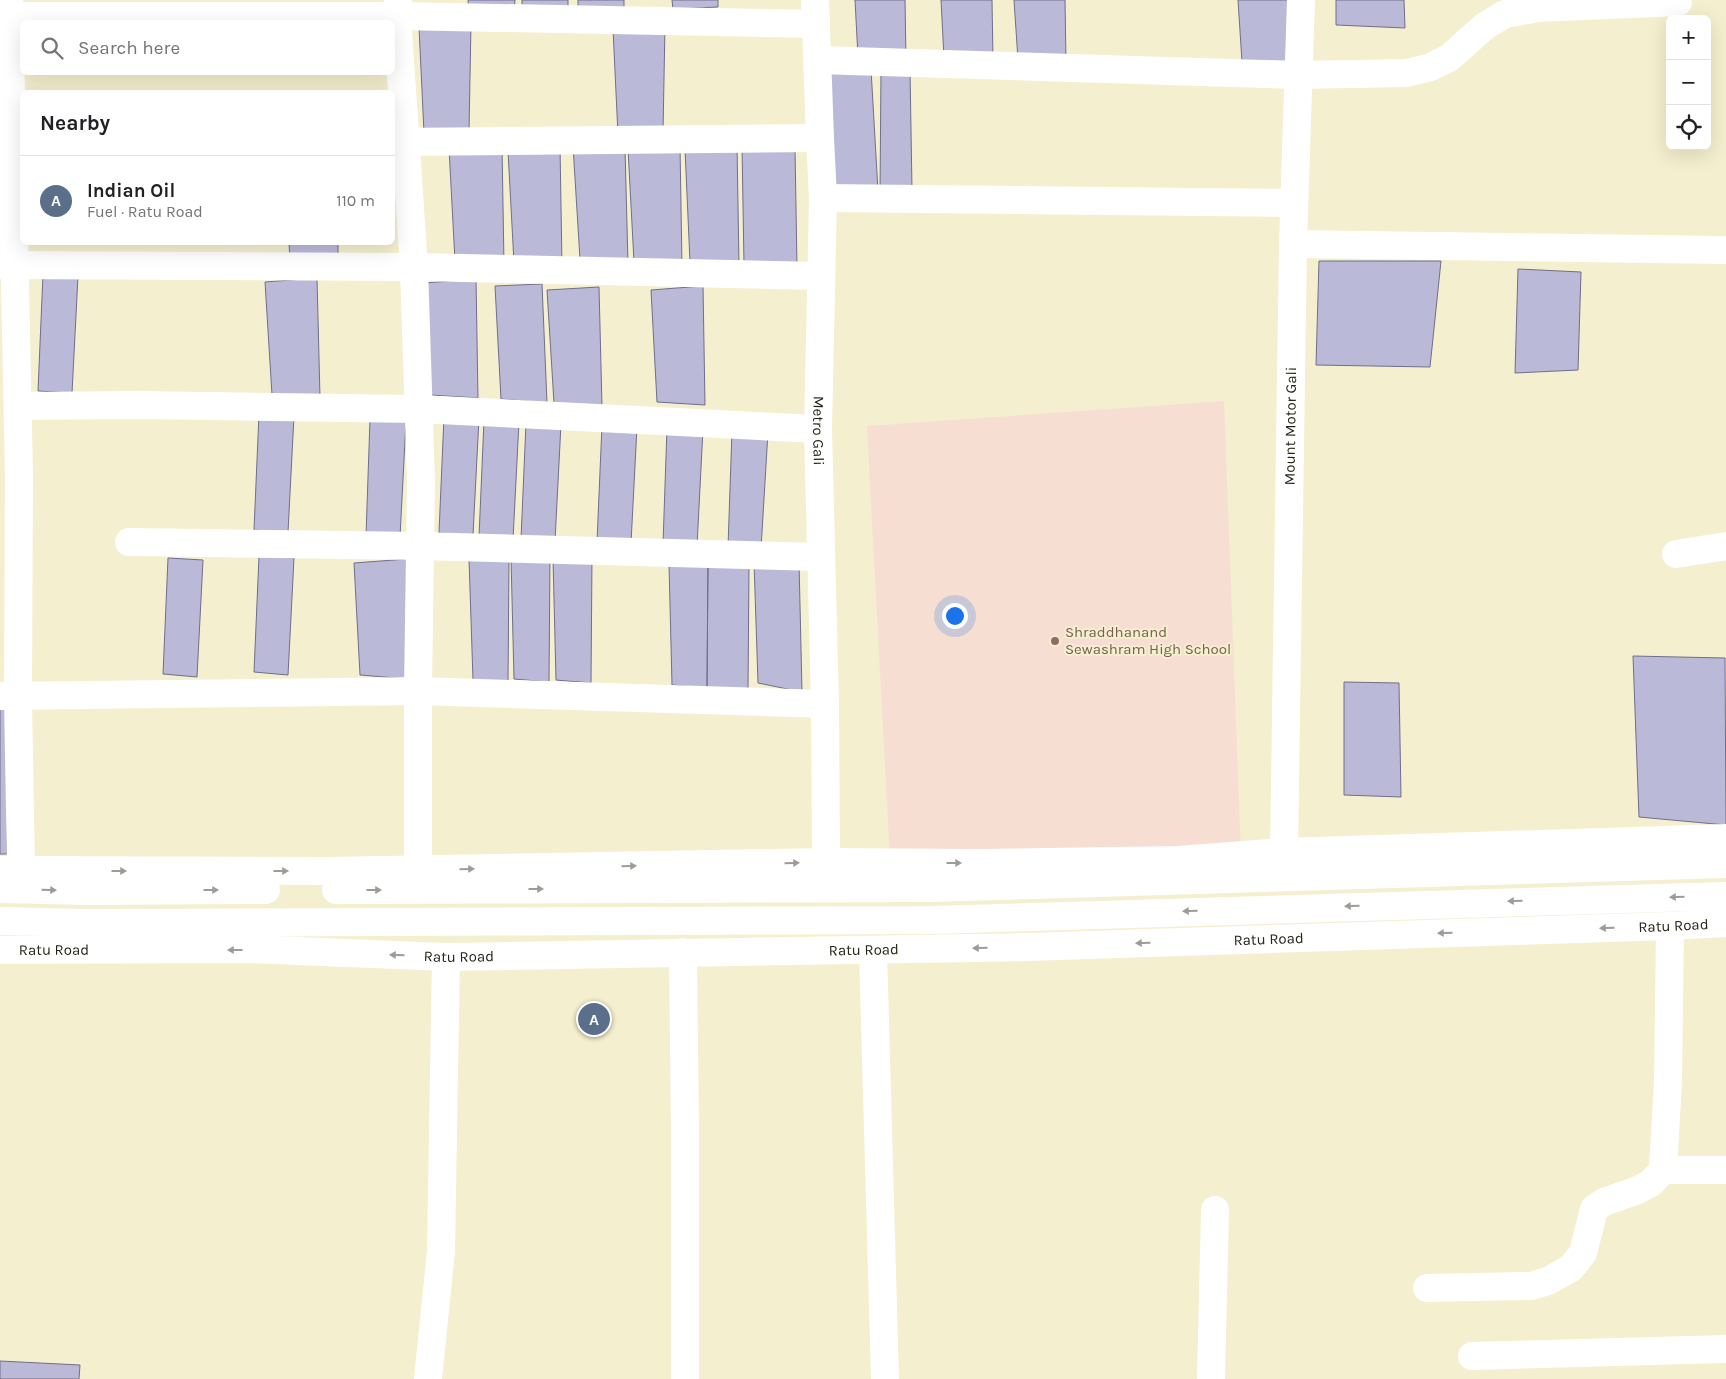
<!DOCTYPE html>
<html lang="en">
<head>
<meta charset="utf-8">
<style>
	:root { --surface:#fff; --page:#f6f6f6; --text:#202124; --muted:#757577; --line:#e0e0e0; --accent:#2563eb }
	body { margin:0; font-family:Karla,sans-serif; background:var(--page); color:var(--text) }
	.controls { position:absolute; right:15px; top:15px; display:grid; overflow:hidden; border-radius:8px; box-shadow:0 5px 20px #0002 }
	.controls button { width:45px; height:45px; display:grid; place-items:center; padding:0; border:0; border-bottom:1px solid var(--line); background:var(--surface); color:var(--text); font:25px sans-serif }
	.you { position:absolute; left:954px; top:615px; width:18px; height:18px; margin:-12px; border:4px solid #fff; border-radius:50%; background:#1a73e8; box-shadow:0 0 0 8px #1a73e833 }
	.badge { display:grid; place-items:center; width:32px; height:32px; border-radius:50%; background:var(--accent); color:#fff; font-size:16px; font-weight:700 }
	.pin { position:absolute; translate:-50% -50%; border:2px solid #fff; box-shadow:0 1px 5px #0006 }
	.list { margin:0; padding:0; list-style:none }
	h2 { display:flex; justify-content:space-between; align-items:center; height:65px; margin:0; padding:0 20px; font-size:21px }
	h2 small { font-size:16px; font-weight:400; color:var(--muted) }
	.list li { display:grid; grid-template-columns:32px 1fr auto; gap:15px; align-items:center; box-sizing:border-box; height:90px; padding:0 20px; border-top:1px solid var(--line) }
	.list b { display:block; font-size:19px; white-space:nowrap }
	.list p { margin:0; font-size:16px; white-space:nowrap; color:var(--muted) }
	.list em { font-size:16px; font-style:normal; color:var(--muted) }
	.icon { flex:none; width:28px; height:28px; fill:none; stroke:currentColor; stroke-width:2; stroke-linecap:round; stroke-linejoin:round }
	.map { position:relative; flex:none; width:1726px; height:1379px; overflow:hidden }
	.search { position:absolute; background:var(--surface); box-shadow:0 5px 20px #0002; left:20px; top:20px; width:375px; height:55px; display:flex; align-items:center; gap:12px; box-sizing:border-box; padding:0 18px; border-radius:8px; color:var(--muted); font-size:19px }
	.panel { position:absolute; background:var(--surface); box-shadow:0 5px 20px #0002; left:20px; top:90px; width:375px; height:155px; border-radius:8px }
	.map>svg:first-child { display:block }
</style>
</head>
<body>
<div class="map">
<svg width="1726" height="1379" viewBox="0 0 1726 1379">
	<rect width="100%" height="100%" fill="#f4efce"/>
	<path fill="#f6ded3" d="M1224,401L1241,856L890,860L867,426Z"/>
	<path fill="#bbb9d8" stroke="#706e8a" d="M468,0H515L514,11L469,12Z
		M522,0H568V7L522,10Z
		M578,0H624V7L578,8Z
		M672,0H718V7L673,9Z
		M855,0H905L906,60L858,57Z
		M941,0H992L993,61L944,58Z
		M1014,0H1065L1066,63L1018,60Z
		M1238,0H1288L1290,66L1242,62Z
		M1336,0H1404L1405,28L1336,25Z
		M471,23L469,131L424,133L419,27Z
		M665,25L663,132L618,135L613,29Z
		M830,66L871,69L878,191L829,194Z
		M881,68L910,70L912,190L880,195Z
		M502,145L504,265L455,261L449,148Z
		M737,145L739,265L690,262L685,149Z
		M560,146L562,266L514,263L508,151Z
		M573,146L625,148L628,263L580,259Z
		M680,146L682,266L634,262L628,149Z
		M742,146L795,148L797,268L744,265Z
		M289,242H338V267L290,263Z
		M1319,261H1441L1430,367L1316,365Z
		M1518,269L1581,272L1578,370L1515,373Z
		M43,274L78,276L72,393L38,391Z
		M317,278L320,398L272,395L265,282Z
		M476,279L478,398L430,395L424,283Z
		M542,284L547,403L501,399L495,286Z
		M703,286L705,405L657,402L651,290Z
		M599,287L602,407L554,403L547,290Z
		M259,414L294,416L288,532L254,530Z
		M444,416L479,418L473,535L439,533Z
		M370,419L406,421L400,537L366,536Z
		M484,420L519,422L513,539L479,537Z
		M526,423L561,424L555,541L521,539Z
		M602,425L637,427L631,543L597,542Z
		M667,428L703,429L697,546L663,544Z
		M732,431L768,432L761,549L728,547Z
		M550,555L549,682L514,679L511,558Z
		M259,556L294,558L288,675L254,672Z
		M509,556L508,684L473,680L469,559Z
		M592,556L591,683L556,680L553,559Z
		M168,558L203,560L197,677L163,674Z
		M407,559L408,679L360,675L354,563Z
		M708,561L749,564L748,691L707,688Z
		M708,561L707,688L672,685L669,564Z
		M754,562H799L802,692L758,683Z
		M1633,656L1725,658L1726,825L1639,817Z
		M1344,682L1399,683L1401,797L1344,795Z
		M0,705H7V854H0Z
		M0,1361L80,1365L79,1379H0Z"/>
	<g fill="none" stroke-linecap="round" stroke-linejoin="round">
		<g stroke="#fff" stroke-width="28">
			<path d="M9,0L19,475L18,697L21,870"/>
			<path d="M398,0L397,16L414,267L421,482L418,691V870"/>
			<path id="s1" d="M815,0L820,138L823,198L818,429L825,704L826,862"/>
			<path d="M11,16H397L816,24"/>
			<path d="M818,60L1298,75L1407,73L1431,67L1449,58L1485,26L1505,14L1539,8L1678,2"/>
			<path d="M392,142L820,138"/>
			<path d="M823,198L1294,203"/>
			<path d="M1293,244L1726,250"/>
			<path d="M0,265L414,267L821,276"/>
			<path d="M18,406L139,405L419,409L818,429"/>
			<path d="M129,542L420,546L821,557"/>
			<path d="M1676,554L1726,546"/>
			<path d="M0,696L418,691L825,704"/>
			<path id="s2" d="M1284,852L1293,244L1301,0"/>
			<path d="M873,950L885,1379"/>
			<path d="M683,952L685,1131V1379"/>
			<path d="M1663,1170H1726"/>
			<path d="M1427,1288L1531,1286L1548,1281L1571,1268L1583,1253L1594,1209L1604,1202L1638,1190L1651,1183L1663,1170L1668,1082L1670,926"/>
			<path d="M1472,1356L1726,1349"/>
			<path d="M428,1379L441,1251L446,957"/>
			<path d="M1211,1379L1215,1210"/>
		</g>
		<g stroke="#fff" stroke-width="28">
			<path d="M0,870L326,871L826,862L977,863L1178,860L1284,852L1726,838"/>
			<path d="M1,889L89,891L266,890"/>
			<path d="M336,890L932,888L1726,864"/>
			<path d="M0,921L89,923L933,920L1726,896"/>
			<path id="s3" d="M0,950L249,949L446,957L1028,947L1670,926L1726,923"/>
		</g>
	</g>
	<defs><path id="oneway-solid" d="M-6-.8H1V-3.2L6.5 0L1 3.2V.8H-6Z" transform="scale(1.25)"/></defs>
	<g fill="#9d9c97">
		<use href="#oneway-solid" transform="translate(792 863) rotate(-1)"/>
		<use href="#oneway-solid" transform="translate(954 863)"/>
		<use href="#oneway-solid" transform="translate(629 866) rotate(-1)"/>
		<use href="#oneway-solid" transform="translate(467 869) rotate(-1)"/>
		<use href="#oneway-solid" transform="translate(119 871)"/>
		<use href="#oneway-solid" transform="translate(281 871)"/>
		<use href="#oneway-solid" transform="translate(536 889)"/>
		<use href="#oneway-solid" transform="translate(49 890) rotate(1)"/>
		<use href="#oneway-solid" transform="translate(211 890)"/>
		<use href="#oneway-solid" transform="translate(374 890)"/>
		<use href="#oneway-solid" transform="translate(1677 897) rotate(179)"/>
		<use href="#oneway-solid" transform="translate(1515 901) rotate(178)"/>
		<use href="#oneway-solid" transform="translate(1352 906) rotate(178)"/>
		<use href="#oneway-solid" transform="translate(1190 911) rotate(178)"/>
		<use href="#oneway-solid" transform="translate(1607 928) rotate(179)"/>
		<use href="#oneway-solid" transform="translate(1445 933) rotate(178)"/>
		<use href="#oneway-solid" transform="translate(1143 943) rotate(178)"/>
		<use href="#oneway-solid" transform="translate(980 948) rotate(179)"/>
		<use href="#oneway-solid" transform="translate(235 950) rotate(180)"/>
		<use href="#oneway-solid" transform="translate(397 955) rotate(-178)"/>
	</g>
	<circle fill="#8d6e63" stroke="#f4efce" stroke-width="2" cx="1055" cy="641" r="5"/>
	<g text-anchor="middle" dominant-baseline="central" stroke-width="4" stroke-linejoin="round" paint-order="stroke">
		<g font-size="15" fill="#262317" stroke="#f4efce">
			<text stroke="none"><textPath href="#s2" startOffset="426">Mount Motor Gali</textPath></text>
			<text stroke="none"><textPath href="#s1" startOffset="431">Metro Gali</textPath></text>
			<text stroke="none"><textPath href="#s3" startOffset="1674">Ratu Road</textPath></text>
			<text stroke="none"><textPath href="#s3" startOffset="1269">Ratu Road</textPath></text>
			<text stroke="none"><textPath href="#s3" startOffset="54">Ratu Road</textPath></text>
			<text stroke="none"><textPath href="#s3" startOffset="864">Ratu Road</textPath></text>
			<text stroke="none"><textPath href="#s3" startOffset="459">Ratu Road</textPath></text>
		</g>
		<g font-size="15" fill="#785e54" stroke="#f4efce" text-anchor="start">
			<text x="1065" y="632">Shraddhanand<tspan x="1065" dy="17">Sewashram High School</tspan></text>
		</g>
	</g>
</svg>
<div class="controls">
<button>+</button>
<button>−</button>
<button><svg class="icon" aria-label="locate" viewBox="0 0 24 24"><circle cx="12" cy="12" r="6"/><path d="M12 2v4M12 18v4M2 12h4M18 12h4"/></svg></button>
</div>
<div class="you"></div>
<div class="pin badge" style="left:594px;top:1019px;background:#5c6f8a">A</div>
<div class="search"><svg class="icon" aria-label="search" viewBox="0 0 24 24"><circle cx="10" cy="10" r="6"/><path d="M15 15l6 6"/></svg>Search here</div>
<section class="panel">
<h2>Nearby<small></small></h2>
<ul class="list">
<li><span class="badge" style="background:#5c6f8a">A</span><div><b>Indian Oil</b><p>Fuel · Ratu Road</p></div><em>110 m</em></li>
</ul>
</section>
</div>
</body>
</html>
